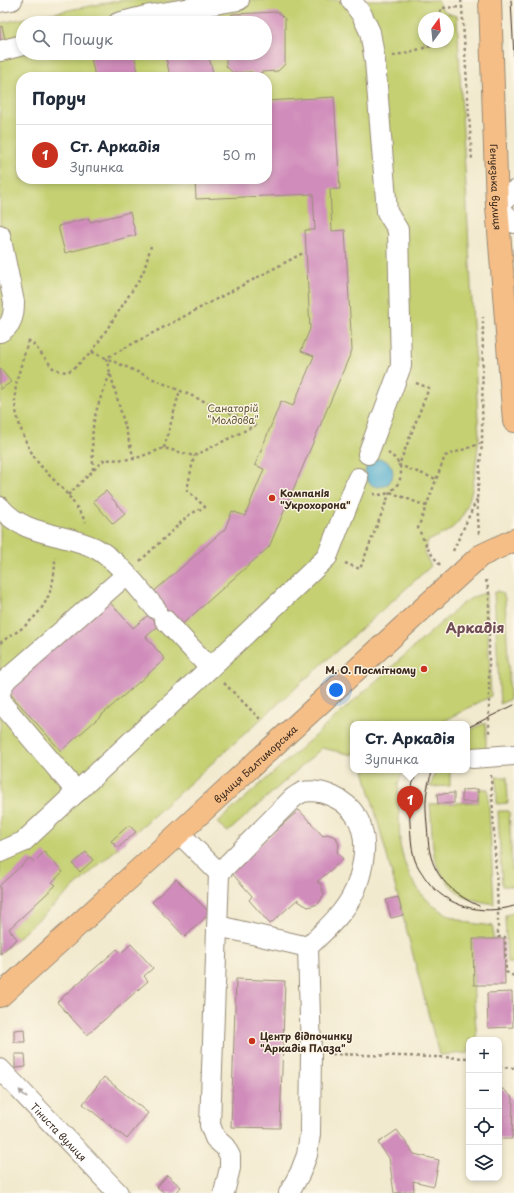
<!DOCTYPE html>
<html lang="uk">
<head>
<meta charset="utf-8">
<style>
	:root { --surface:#fff; --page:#f6f6f7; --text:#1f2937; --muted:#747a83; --line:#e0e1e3; --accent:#c8321e }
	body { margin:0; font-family:"Playpen Sans",sans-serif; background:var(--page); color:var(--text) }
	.controls { position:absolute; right:12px; bottom:12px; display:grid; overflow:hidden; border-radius:8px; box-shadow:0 2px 6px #0003 }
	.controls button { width:36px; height:36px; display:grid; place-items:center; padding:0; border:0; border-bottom:1px solid var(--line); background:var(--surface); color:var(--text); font:20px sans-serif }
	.compass { position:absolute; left:418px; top:12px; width:36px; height:36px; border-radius:50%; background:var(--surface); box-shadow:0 2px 6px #0003; rotate:15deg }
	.you { position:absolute; left:336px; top:690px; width:14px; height:14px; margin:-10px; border:3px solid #fff; border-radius:50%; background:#1a73e8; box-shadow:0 0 0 6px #1a73e833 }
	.badge { display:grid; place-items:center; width:26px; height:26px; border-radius:50%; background:var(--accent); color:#fff; font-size:13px; font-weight:700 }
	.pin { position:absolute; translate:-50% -33px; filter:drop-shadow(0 1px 2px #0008) }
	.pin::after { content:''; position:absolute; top:21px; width:14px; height:12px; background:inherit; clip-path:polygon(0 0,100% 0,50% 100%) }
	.popup { position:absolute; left:350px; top:721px; width:120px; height:52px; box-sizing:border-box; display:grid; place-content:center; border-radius:8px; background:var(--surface); filter:drop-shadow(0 1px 3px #0005); font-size:13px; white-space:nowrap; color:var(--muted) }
	.popup b { font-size:15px; color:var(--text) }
	.popup::after { content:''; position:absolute; left:50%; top:100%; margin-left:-8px; border:8px solid transparent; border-top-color:var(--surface) }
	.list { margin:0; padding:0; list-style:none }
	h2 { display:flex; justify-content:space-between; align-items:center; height:52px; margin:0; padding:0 16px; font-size:17px }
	h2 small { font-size:13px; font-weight:400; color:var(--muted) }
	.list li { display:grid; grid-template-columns:26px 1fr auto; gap:12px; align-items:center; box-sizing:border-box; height:60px; padding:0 16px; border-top:1px solid var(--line) }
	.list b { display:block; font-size:15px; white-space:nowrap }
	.list p { margin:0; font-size:13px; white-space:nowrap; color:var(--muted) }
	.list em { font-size:13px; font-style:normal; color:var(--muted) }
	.icon { flex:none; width:22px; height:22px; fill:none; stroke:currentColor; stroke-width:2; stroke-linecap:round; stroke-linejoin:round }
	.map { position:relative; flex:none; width:514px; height:1193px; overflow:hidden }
	.search { position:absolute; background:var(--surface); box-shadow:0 2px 6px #0003; left:16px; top:16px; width:256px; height:44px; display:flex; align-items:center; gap:10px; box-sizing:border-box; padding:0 14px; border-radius:22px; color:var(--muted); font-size:15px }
	.panel { position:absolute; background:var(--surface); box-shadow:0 2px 6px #0003; left:16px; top:72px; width:256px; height:112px; border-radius:16px }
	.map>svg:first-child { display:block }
</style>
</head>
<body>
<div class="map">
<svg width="514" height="1193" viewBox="0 0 514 1193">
	<rect width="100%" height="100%" fill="#fcf5e5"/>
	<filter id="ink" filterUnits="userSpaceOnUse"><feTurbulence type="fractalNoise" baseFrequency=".025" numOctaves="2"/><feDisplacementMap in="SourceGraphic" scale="8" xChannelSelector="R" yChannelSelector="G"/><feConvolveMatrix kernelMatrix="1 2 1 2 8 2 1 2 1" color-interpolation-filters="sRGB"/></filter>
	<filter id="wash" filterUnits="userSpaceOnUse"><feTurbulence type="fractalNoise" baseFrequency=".012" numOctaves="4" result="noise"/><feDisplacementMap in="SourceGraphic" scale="16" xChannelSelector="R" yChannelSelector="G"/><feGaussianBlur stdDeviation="0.9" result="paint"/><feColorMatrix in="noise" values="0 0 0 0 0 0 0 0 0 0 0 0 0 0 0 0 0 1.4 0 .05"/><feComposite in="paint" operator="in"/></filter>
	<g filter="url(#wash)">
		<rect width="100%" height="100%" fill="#f2eacf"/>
		<path fill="#c4d071" stroke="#807d48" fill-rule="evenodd" d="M122,0H438C440,10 447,14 457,16L479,438C475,466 475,509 452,528C445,534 436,537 428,541L424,553L431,566L0,954V23ZM424,18H448V42H424ZM23,23H265V53H23ZM21,77H267V179H21Z
			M497,591L503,593L505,599L510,699L500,704L494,593Z
			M486,593L491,696L455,715L439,724H353V755L322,748L228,832L217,823L461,605C469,599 476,595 486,593Z
			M486,723V752L467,753V733L476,727Z
			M364,770H403L398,785L400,845L405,864L411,878L420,892L432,905L452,917L470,923L493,926V939L473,940L474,1002L477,1040H469V1053L439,1055L398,897Z
			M436,770H450V786L430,787Z
			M496,777H507L508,803L497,804Z
			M478,789H488L494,904C484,902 475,901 467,897C450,890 437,871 434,854C431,838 432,820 430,804L478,802Z
			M498,811H509L513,886H502Z
			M514,913V963H507L505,915Z"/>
		<path fill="#4eaccd" stroke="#446b76" d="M365 473a14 14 0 1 1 28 0a14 14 0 1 1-28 0Z"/>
		<g id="blocks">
			<path fill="#d08cbb" d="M278,12L285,19V64L278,71L261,72V77H252V72L233,73L226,66V53H265V23H225V22L232,14Z
				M201,19L202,23H184V22Z
				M2,26L6,44L0,45V27Z
				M90,53H134L139,77H95Z
				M165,53H208L214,77H170Z
				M334,97L340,189H330L332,231L345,230L352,350L269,547L177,629L167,618L146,637L165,659L61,751L6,689L107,599L133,628L160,605L150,595L225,529L232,511L245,516L264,469L255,465L281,401L293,406L314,356L301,351L310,329L305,230H315L313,194L196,199L195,179H267V101Z
				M130,212L136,235L65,253L58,226L89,218L90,222Z
				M0,368L11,382L0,390Z
				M106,491L125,514L113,524L93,501Z
				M478,789V802H462V790Z
				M454,793V803L438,804L437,794Z
				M299,810L323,836L327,834L336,837L339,845L337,852L343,859L317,882L321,884L324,895L318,904L308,907L298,901V899L270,924L249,900L252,896L230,871Z
				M129,825L136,832L118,848L111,841Z
				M44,852L63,872L52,882L56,885L9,929L17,939L0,954V885L30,858L34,862Z
				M86,852L93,860L80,872L73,864Z
				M176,879L210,913L185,937L152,902Z
				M398,897L403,915L391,918L386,900Z
				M473,939H504L505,985H474Z
				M131,944L153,968L144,976L148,981L87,1035L57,1002L117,949L121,953Z
				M236,979L285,981L280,1128L231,1127Z
				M512,992L513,1027L488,1028L487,993Z
				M24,1029L25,1042H14V1030Z
				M15,1054H25L26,1067L15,1068Z
				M104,1077L148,1113L127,1139L83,1104Z
				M499,1089H503L513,1098L512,1139H499Z
				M397,1130L414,1154L439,1160L434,1186L413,1181L414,1191L394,1193L389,1158L378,1143Z
				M167,1175L181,1187L176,1193H165L157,1187Z"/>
		</g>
	</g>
	<g filter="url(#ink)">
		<use href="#blocks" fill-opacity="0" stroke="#968a76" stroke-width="1"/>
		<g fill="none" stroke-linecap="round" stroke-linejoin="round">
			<g stroke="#968a76" stroke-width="22">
				<g id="minor">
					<path d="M351,0L362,15L370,32L375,61L387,212L398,230L401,366L368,454"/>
					<path d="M0,2L12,0"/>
					<path d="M118,23L150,15L239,0"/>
					<path d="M0,51L23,45"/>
					<path d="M514,191L497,206L514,223"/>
					<path d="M0,235L14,302C14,315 12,326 0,332"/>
					<path d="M0,507C23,536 65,533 95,548C119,561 138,588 156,609"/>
					<path d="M165,620L210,668"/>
					<path d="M0,693L3,685L7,679L126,575"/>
					<path d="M0,696L3,705L77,792"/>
					<path d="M472,758L514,755"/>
					<path d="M179,833L219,873"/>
					<path d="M0,852L23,842L210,668L327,557L358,478"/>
					<path d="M218,926L308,947"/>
					<path id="s1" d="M0,1069L118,1193"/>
					<path d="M224,1193L230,1168V1156L225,1147L215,1138L210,1125L219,873L293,798C296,796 300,793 303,792C322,788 346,800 356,816C359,820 361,826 362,830C367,847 363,866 358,882C350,909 327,928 308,947L311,1053L310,1134L307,1155L300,1173L289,1193"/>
				</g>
			</g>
			<g stroke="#968a76" stroke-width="24">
				<g id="major">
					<path id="s2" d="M490,0L497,206L514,421"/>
					<path id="s3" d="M0,996L179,833L480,556L514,540"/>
				</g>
			</g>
			<path stroke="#968a76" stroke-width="2.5" stroke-dasharray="3 3" stroke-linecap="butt" d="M461,0L462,7L472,160
				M440,18L441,8L462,7
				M393,56L439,44V42
				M28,340L34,345L53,368L60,371L67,372L73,369L92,352L139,280L144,270L151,246
				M28,341C24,358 14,382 15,400C15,419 28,451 40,465C48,475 59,484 67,494C74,502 80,513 86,522
				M92,352L256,424
				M416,383L429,388L399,465L436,479
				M164,448L180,390
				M134,459L106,358L303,253
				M93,470C93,454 91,437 94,421C97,405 104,389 110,374
				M373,494L383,495L390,492L426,506
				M68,495L104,460L134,459L164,448L194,456L256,425
				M479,534L477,499L482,443L483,317
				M453,551L477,499
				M140,561L190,514L205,507L187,490L194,456
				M345,563L360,569L390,492C405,481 405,463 388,453
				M440,565L429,551L418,528L445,456L482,443
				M486,580L489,592V736
				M0,643C9,636 20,631 28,623C49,605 55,584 55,557
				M224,683L260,719
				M491,775L498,909V937H505L506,972L514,976
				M332,1054L469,1058
				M499,1067L514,1068"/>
			<use href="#minor" stroke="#fff" stroke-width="20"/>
			<use href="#major" stroke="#f6be87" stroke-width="22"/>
			<path stroke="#3b2a1e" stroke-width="1" d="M511,0L514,56
				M467,728L514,705
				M418,770C409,788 409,804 410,824C411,835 411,847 414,857C416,865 422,873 426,879C446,907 482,916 514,906
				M433,770C425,788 425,805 427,824C428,835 428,847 431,857C438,881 457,896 479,906"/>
		</g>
		<defs><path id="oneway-solid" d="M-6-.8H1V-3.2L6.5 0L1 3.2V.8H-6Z"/></defs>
		<use fill="#a79f9a" href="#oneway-solid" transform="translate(23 1094) rotate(-134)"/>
	</g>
	<g fill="#c8321e" stroke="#fcf5e5" stroke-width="1.5">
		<circle cx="272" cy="498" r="4"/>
		<circle cx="424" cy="669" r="4"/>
		<circle cx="252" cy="1041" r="4"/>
	</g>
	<g text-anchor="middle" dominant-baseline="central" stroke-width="3" stroke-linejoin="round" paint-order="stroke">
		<g font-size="10" fill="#3b2a1e" stroke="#fcf5e5">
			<text stroke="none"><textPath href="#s2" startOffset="187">Генуезька вулиця</textPath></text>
			<text stroke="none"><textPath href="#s3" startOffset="345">вулиця Балтиморська</textPath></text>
			<text stroke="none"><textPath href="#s1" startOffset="86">Тіниста вулиця</textPath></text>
		</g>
		<g font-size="10" fill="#5d5433" stroke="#fcf5e5">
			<text x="233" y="407">Санаторій<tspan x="233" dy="12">"Молдова"</tspan></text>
		</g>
		<g font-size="10" font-weight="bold" fill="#3b2a1e" stroke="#fcf5e5" text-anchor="start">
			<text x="280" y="492">Компанія<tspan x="280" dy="12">"Укрохорона"</tspan></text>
			<text x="416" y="669" text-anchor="end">М. О. Посмітному</text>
			<text x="260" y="1035">Центр відпочинку<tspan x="260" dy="12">"Аркадія Плаза"</tspan></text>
		</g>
		<g font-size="14" font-weight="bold" fill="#6f4c55" stroke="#fcf5e5">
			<text x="475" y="627">Аркадія</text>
		</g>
	</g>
</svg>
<div class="controls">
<button>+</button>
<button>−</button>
<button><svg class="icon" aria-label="locate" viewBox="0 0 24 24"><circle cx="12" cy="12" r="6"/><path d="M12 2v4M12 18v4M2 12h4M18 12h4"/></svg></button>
<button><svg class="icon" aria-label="layers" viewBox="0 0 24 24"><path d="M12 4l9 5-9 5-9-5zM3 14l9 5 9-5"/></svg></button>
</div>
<svg class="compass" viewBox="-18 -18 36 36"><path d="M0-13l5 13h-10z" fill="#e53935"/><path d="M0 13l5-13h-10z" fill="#747a83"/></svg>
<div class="you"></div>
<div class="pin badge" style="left:410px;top:819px">1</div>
<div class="popup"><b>Ст. Аркадія</b>Зупинка</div>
<div class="search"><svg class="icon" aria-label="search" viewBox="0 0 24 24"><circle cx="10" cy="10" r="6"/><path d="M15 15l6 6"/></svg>Пошук</div>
<section class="panel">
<h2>Поруч<small></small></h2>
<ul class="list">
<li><span class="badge">1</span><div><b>Ст. Аркадія</b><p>Зупинка</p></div><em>50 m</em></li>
</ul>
</section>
</div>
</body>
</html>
